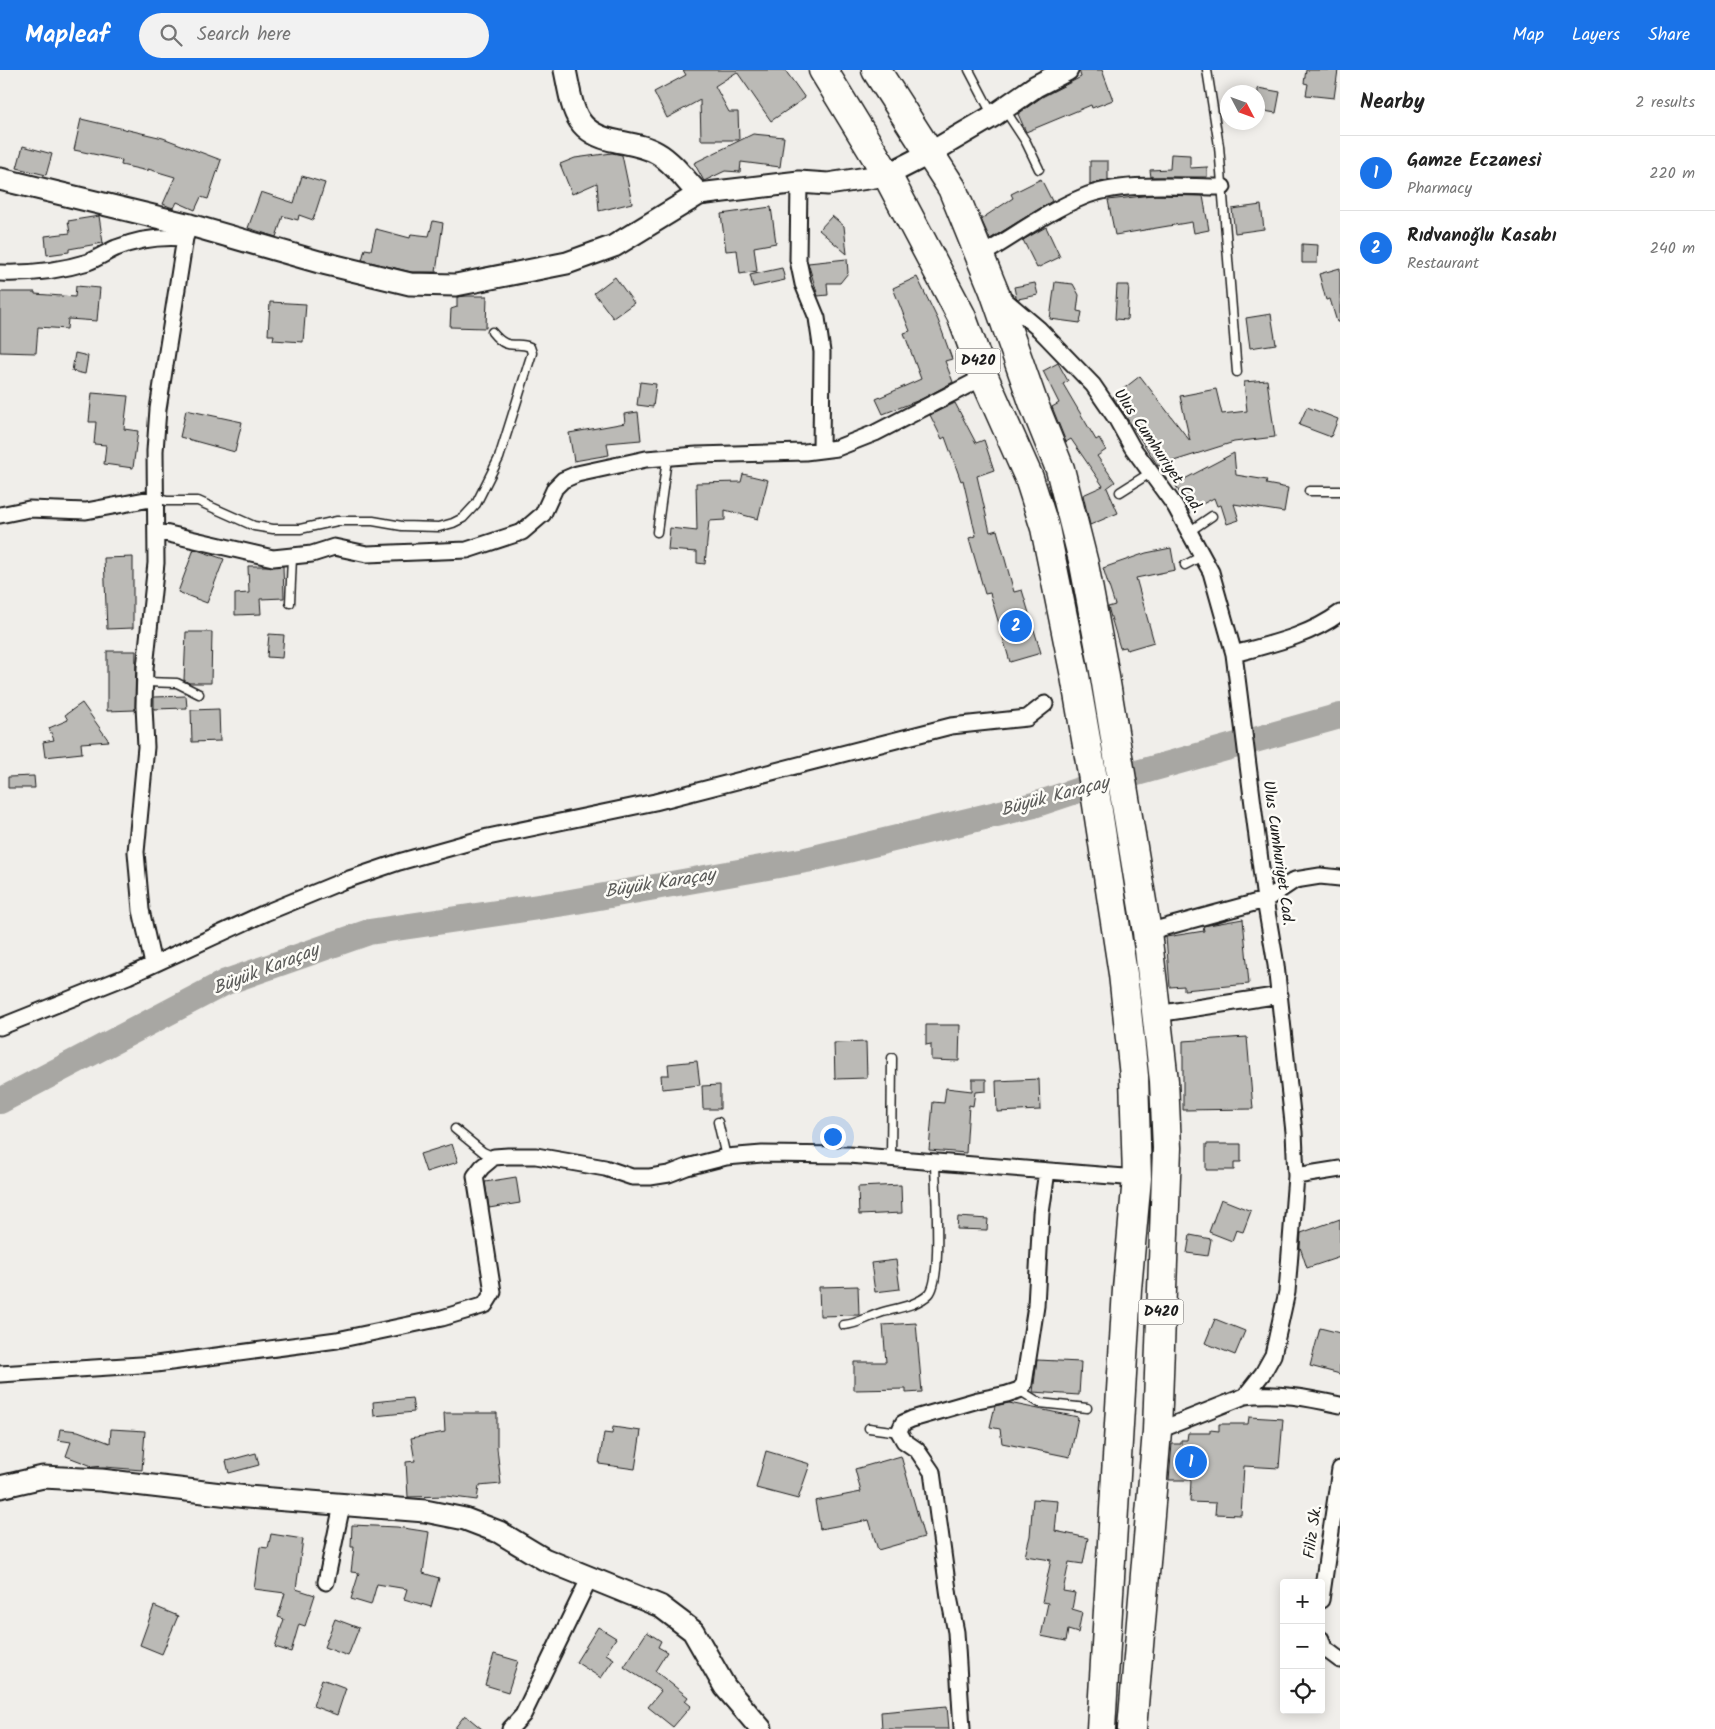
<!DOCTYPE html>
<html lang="en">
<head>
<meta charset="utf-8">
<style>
	:root { --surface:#fff; --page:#f2f2f2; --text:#222; --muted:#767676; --line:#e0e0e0; --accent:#1a73e8 }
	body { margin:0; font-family:Kalam,sans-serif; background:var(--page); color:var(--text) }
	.controls { position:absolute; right:15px; bottom:15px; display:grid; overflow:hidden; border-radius:5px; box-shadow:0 2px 12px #0003 }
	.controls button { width:45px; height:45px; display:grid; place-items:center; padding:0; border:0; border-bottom:1px solid var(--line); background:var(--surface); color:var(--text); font:25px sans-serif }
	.compass { position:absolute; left:1220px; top:15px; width:45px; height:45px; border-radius:50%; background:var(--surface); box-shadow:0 2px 12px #0003; rotate:131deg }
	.you { position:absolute; left:832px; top:1066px; width:18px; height:18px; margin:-12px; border:4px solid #fff; border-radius:50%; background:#1a73e8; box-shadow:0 0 0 8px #1a73e833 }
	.badge { display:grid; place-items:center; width:32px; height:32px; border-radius:50%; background:var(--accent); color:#fff; font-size:16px; font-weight:700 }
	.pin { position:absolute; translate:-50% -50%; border:2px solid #fff; box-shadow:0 1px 5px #0006 }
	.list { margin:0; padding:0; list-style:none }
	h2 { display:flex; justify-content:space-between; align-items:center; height:65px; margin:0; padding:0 20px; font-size:21px }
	h2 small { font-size:16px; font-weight:400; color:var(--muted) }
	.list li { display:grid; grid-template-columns:32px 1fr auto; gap:15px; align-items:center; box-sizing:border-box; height:75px; padding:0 20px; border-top:1px solid var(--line) }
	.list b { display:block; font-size:19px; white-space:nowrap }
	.list p { margin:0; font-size:16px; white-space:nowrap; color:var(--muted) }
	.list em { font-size:16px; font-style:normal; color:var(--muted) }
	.icon { flex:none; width:28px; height:28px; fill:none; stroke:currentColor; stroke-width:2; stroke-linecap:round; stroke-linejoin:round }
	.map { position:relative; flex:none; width:1340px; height:1659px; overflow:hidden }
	header { display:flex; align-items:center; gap:30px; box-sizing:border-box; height:70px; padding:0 25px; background:var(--accent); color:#fff }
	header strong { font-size:24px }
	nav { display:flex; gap:28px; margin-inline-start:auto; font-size:18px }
	.search { width:350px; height:45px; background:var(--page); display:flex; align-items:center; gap:12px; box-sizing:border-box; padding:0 18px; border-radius:28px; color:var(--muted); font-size:19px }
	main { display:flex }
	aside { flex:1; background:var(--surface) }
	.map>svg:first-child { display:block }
</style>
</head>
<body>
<header>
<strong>Mapleaf</strong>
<div class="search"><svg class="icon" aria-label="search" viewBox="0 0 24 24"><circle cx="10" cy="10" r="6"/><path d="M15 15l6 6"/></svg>Search here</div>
<nav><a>Map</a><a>Layers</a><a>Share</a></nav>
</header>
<main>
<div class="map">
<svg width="1340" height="1659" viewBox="0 0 1340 1659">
	<rect width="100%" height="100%" fill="#f0eeea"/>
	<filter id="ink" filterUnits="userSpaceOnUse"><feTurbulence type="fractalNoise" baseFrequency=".02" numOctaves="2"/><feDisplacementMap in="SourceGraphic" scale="10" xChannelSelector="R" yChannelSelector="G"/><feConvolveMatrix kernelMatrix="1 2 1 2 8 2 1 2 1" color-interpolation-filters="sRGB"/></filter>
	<g filter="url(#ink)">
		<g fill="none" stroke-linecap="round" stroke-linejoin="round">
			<path stroke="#a8a7a3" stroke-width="26" d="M0,1031L226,912L369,862L565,833L806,790L1034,735L1094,715L1340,646"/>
		</g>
		<path fill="#bbbab6" stroke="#1c1c1c" d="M683,0H785L805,28L771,51L737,2L715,16L729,42H738L739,70H701L700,30L667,48L654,22L686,5Z
			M1079,0H1102L1113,30L1092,38L1091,35L1026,62L1018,44L1042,27L1081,7Z
			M1306,0H1338L1334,28L1306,25L1308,14L1304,13Z
			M1258,18L1280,22L1276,43L1258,40Z
			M81,49L163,68L221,90L208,129L201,127L195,140L177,132L174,138L170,137L163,134L175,107L148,99V101L121,95L122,90L74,80Z
			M753,64L784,67L780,97L741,92L740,102L725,101L704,111L694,93Z
			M23,76L52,84L46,105L17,98Z
			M612,83L622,85L632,133L599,141L597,113L572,124L560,94L575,88Z
			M1171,84L1190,85V98L1207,97V107H1151L1150,100L1170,99Z
			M1090,91H1108V110L1090,115Z
			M302,106L325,113L313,150L299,145L298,150L283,146L276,167L248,158L261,122L294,133Z
			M1041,109L1052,131L990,169L981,149L1013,128L1011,124Z
			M1152,125L1203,126L1209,160L1194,163L1192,152L1115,165L1108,130Z
			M1261,135L1264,159L1235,163L1232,139Z
			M771,137L776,173L754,177L757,201L740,204L737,180L726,181L721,144Z
			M99,146L103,173L69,179V182L47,185L45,166L70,163L68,151Z
			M832,146L844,156L847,184L819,160Z
			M433,151L443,153L436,202H411L362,190L365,179L371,180L376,159L410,168L411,164L429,166Z
			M1046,157L1060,187L1037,198L1023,170Z
			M1302,174L1318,175L1317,193H1302Z
			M847,189L848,203L840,213H827L828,225L818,226L808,193Z
			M782,198L785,210L753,217L750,205Z
			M1340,198V252H1337L1330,229L1326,230L1319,204Z
			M615,207L634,233L613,248L594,223Z
			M917,207L938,250L952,289L945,291L953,312L922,329L883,344L876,329L921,309L904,263L910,261L893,218Z
			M1055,212L1073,214L1079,225L1077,241L1082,242L1080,253L1050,249Z
			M1035,213L1038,225L1018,229L1016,227L1014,217Z
			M1117,215H1129L1127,250L1115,249Z
			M76,216L100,218L97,251L68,249L67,259L38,257L36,283L0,282V222H35V224L75,227Z
			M467,226H487L486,258L450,257L451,239L457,237V227Z
			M270,232L306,234L303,272L273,270L274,265H268Z
			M1271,244L1276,274L1250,278L1246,248Z
			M75,283L88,286L85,304L72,301Z
			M1058,293L1068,311L1063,314L1096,370L1099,368L1106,380L1097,386L1115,412L1107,418L1118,443L1090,455L1083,425L1103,416L1071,369L1066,372L1052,337L1059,333L1043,301Z
			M1140,306L1190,371L1180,326L1216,319L1222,344L1247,341L1244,312L1267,310L1275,367L1234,372L1158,396L1113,327Z
			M640,312L656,314L653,337L637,335Z
			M92,323L128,326L124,359L138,361L133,398L104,394L106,375L94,374L96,352H89Z
			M955,333L976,373L984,370L994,400L977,406L990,462L997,460L1014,522L1022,520L1041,583L1010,592L990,523L985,524L969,468L976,466L963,410L961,411L945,367L942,369L930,345Z
			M1307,337L1338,349L1331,367L1299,355Z
			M186,340L242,352L235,382L180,367Z
			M638,342L641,370L607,373L609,385L574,391L569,363L625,353L624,344Z
			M1234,383L1236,405L1267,410L1266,414L1288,418L1284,442L1234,434L1239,450L1227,454L1221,435L1217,436L1214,428L1189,441L1175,414Z
			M743,404L768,410L758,449L725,440V450L709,451L705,494L697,493V482L668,480L670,458L697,461L696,413L741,412Z
			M1171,478L1175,500L1136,508L1154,572L1127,580L1126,577L1120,578L1108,537L1115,535L1103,498L1146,483Z
			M194,479L224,489L207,533L178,522Z
			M133,487V558L107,559L104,488Z
			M248,496H283L284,528L260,529L261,544L235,545V524L249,523Z
			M186,562H212L211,613H189L184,610Z
			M269,564L284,565L282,588L267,587Z
			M107,581H136L135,640L107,641Z
			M186,626L187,638L154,639V627Z
			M82,633L109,671L81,673L82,683L45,687L43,672L54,670L49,658L68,650L65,645Z
			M219,639L220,671L192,672L191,640Z
			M34,706L35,718H8V707Z
			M1243,849L1249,914L1184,920V916L1170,917L1166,867L1204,861L1203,856Z
			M926,955H960L959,991L931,990V974L926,975Z
			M1247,967L1253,1039L1183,1040V971Z
			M866,972L867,1008L835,1009L834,973Z
			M697,991L700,1015L662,1019L661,1005H669L668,994Z
			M972,1009H986V1021L975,1022L973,1036L969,1035L966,1083L929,1080L933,1032L944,1033L946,1018L972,1021Z
			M1039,1009L1040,1040L997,1042L996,1011Z
			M720,1015V1039H703L702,1016Z
			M452,1074L458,1092L426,1102L420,1084Z
			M1206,1074H1241V1092H1234V1100H1206Z
			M516,1107L520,1133L489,1138L485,1112Z
			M901,1115L902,1143L859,1145L858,1117Z
			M1221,1129L1251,1141L1243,1162L1236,1160L1232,1171L1209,1162Z
			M958,1147L988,1149L987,1160L957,1159Z
			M1340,1149V1187L1307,1198L1300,1177L1301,1163Z
			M1190,1165L1211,1169L1208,1186L1187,1183Z
			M896,1190L900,1219L875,1222L871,1193Z
			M858,1216L859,1245L820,1246L819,1217Z
			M1215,1249L1245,1261L1235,1285L1205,1273Z
			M916,1253L922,1322L906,1323V1319L854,1320V1292H886L883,1255Z
			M1320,1258L1340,1263V1304L1310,1296Z
			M1037,1290L1081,1292L1079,1325L1033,1322Z
			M412,1328L414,1342L374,1346L373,1332Z
			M1009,1333L1078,1347L1070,1387L1002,1373L1000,1359L990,1357L995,1336Z
			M444,1343H497V1378L501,1414L479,1416L477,1430L446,1426L408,1427L406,1392L415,1391L411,1368L445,1362Z
			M1249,1347L1283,1349L1279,1398L1244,1396L1241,1445L1215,1444L1216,1433L1190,1432L1191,1410H1169L1172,1374H1181V1370H1187L1188,1363H1210V1360L1219,1361V1354H1248Z
			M613,1357L641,1361L635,1399L599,1394L604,1363L612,1364Z
			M60,1359L78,1361L110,1373L111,1359L145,1361L142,1400L92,1396L66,1386L71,1372L58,1370Z
			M766,1381L810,1394L798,1429L756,1418Z
			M256,1383L259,1395L229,1403L226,1391Z
			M901,1386L924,1467L878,1480L869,1450L820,1459L815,1431L861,1422L855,1399Z
			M1033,1429L1058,1431L1055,1461L1088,1468L1083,1494L1069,1492L1063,1521L1075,1523L1072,1539L1082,1542L1078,1563L1068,1560L1066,1571L1041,1566L1048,1533L1042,1532L1051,1490L1025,1486L1030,1466Z
			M352,1455L397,1457L429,1462L423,1503L439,1508L431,1537L404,1529L407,1519L377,1514L371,1535L351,1529L359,1503L351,1502L354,1477H351Z
			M271,1464L303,1469L296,1519L315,1525L305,1556L299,1554L291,1582L275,1577L284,1549L278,1547L285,1523L254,1519L260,1477L268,1478Z
			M154,1536L178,1546L162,1584L140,1575Z
			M335,1549L359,1558L348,1586L324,1577Z
			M598,1557L616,1568L606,1584L614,1589L601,1608L576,1592Z
			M647,1562L661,1571L658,1577L667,1582L655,1601L688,1627L685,1631L691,1636L673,1657L648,1637L661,1621L624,1597Z
			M494,1584L518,1591L508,1622L485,1615Z
			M322,1609L346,1618L337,1645L313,1636Z
			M947,1636L949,1659H882L881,1642Z
			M465,1645L482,1659H454Z"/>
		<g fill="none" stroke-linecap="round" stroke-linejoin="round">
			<g stroke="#1c1c1c" stroke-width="11">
				<path id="lane" d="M969,0L992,44
					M1207,0L1219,76L1237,302
					M1005,40L1026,72L1039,99
					M1309,421H1340
					M1120,422L1150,403
					M156,428L167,431H198L254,456L273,459H300L337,451H373L402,456L439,457L453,453L463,448L476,434L499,388L532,283L530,277C515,270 509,283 492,262
					M1190,461L1212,446
					M657,462L667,389
					M1185,495L1204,485
					M290,533L292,487
					M145,612L177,613L199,624
					M718,1052L726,1087
					M455,1059L483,1082L494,1087
					M891,1089L892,988
					M844,1255C859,1254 869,1246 883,1242C898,1238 918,1235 929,1224C943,1210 935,1116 935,1092
					M1019,1320L1040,1333L1087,1338
					M869,1358L899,1362"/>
			</g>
			<g stroke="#1c1c1c" stroke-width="19">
				<path id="street" d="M799,112L798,190L803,214L817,248L822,282L821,380
					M980,186C1013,167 1046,142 1083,127C1121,111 1181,117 1223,117
					M0,203C31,204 59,201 88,192C98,188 107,182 116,178C138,169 162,166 185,168
					M999,225L1039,259L1093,315L1117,350L1132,377L1175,436L1211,502L1234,584L1265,830L1276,895L1294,1062L1296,1106L1287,1222L1273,1285L1263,1303L1245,1326L1157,1361
					M0,445L29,439L86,441L156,428
					M156,461L273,488L312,484L334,477L367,484L467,480L522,462L543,444L555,418L563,410L577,404L646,389L697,385L805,382L837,378L875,363L984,307
					M1234,584C1271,574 1309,566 1340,543
					M1147,862L1265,830L1295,810L1320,806L1340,808
					M153,894L141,840L136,782L146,677L144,636L145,598L156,493L155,381L158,339L185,168L190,155
					M1157,944L1280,925
					M0,957L128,906L265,843L343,811L399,792L488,767L655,732L951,656L1027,648L1045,634
					M1296,1106L1340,1099
					M0,1304L156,1294L337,1270L442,1248L485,1235L493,1222L475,1106L482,1097L494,1087L508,1086H536L605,1098L632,1107H650L669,1104L687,1097L726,1087L762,1084L849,1085L1137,1108
					M1245,1326C1278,1322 1308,1328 1340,1335
					M326,1512L342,1435
					M1321,1530L1340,1399
					M1321,1569L1324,1578L1340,1590
					M510,1659L523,1645L590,1507
					M962,1659L956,1562L949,1527L932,1402L917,1380L904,1371L899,1362L903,1353L912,1349L978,1330L1007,1324L1019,1320L1024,1314L1036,1236L1041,1143L1047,1101"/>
			</g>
			<g stroke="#1c1c1c" stroke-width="25">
				<path id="secondary" d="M565,0C573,38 573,63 616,71C630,74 645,76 657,83C673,92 686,111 699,124
					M0,109L190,155L319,192L410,214L456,215L567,193L614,176L699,124L799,112L828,114L887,105L930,83L993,46L1036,16L1067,0
					M0,1417L43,1407L101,1410L247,1427L425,1441L465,1449L499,1462L544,1489L660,1536L693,1561L725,1617L761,1659"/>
			</g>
			<g stroke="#1c1c1c" stroke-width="31">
				<path id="highway" d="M823,0L887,105L961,245L984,307L1029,408L1045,458L1075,606L1094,715L1123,904L1134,1006L1137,1108L1127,1219L1101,1659
					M876,0L952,118L994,221L1033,332L1060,399L1084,494L1103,595L1147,862L1164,1011L1167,1078L1157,1361L1132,1659"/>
			</g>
			<use href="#lane" stroke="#fdfcf7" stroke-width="8"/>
			<use href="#street" stroke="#fdfcf7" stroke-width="15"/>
			<use href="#secondary" stroke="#fdfcf7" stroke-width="21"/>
			<use href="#highway" stroke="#fdfcf7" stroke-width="28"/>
		</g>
	</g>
	<g text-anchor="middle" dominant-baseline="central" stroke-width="5" stroke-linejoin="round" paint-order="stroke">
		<g fill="#fdfcf7" stroke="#605f5e" stroke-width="1">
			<rect x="955.5" y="278.5" width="45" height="25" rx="4"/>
			<rect x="1138.5" y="1229.5" width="45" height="25" rx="4"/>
		</g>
		<g font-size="15" font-weight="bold" fill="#1c1c1c">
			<text x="978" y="291">D420</text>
			<text x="1161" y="1242">D420</text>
		</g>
		<g font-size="16" fill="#1c1c1c" stroke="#fdfcf7">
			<text transform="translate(1158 381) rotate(56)">Ulus Cumhuriyet Cad.</text>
			<text transform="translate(1278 783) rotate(82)">Ulus Cumhuriyet Cad.</text>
			<text transform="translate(1313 1462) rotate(-82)">Filiz Sk.</text>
		</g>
		<g font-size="18" font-style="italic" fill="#5b5b59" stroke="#fdfcf7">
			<text transform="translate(1055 727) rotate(-15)">Büyük Karaçay</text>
			<text transform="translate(660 814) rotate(-9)">Büyük Karaçay</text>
			<text transform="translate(266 900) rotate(-21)">Büyük Karaçay</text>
		</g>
	</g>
</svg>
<div class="controls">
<button>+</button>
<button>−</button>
<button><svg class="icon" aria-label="locate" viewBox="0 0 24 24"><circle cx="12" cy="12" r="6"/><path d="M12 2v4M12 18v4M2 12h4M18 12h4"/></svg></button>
</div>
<svg class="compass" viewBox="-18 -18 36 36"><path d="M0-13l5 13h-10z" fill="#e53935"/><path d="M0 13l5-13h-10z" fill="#767676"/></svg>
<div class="you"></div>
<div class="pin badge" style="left:1191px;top:1392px">1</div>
<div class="pin badge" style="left:1016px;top:556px">2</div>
</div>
<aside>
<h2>Nearby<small>2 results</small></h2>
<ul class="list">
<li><span class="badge">1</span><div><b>Gamze Eczanesi</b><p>Pharmacy</p></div><em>220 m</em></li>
<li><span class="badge">2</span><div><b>Rıdvanoğlu Kasabı</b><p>Restaurant</p></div><em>240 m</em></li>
</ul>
</aside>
</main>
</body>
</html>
